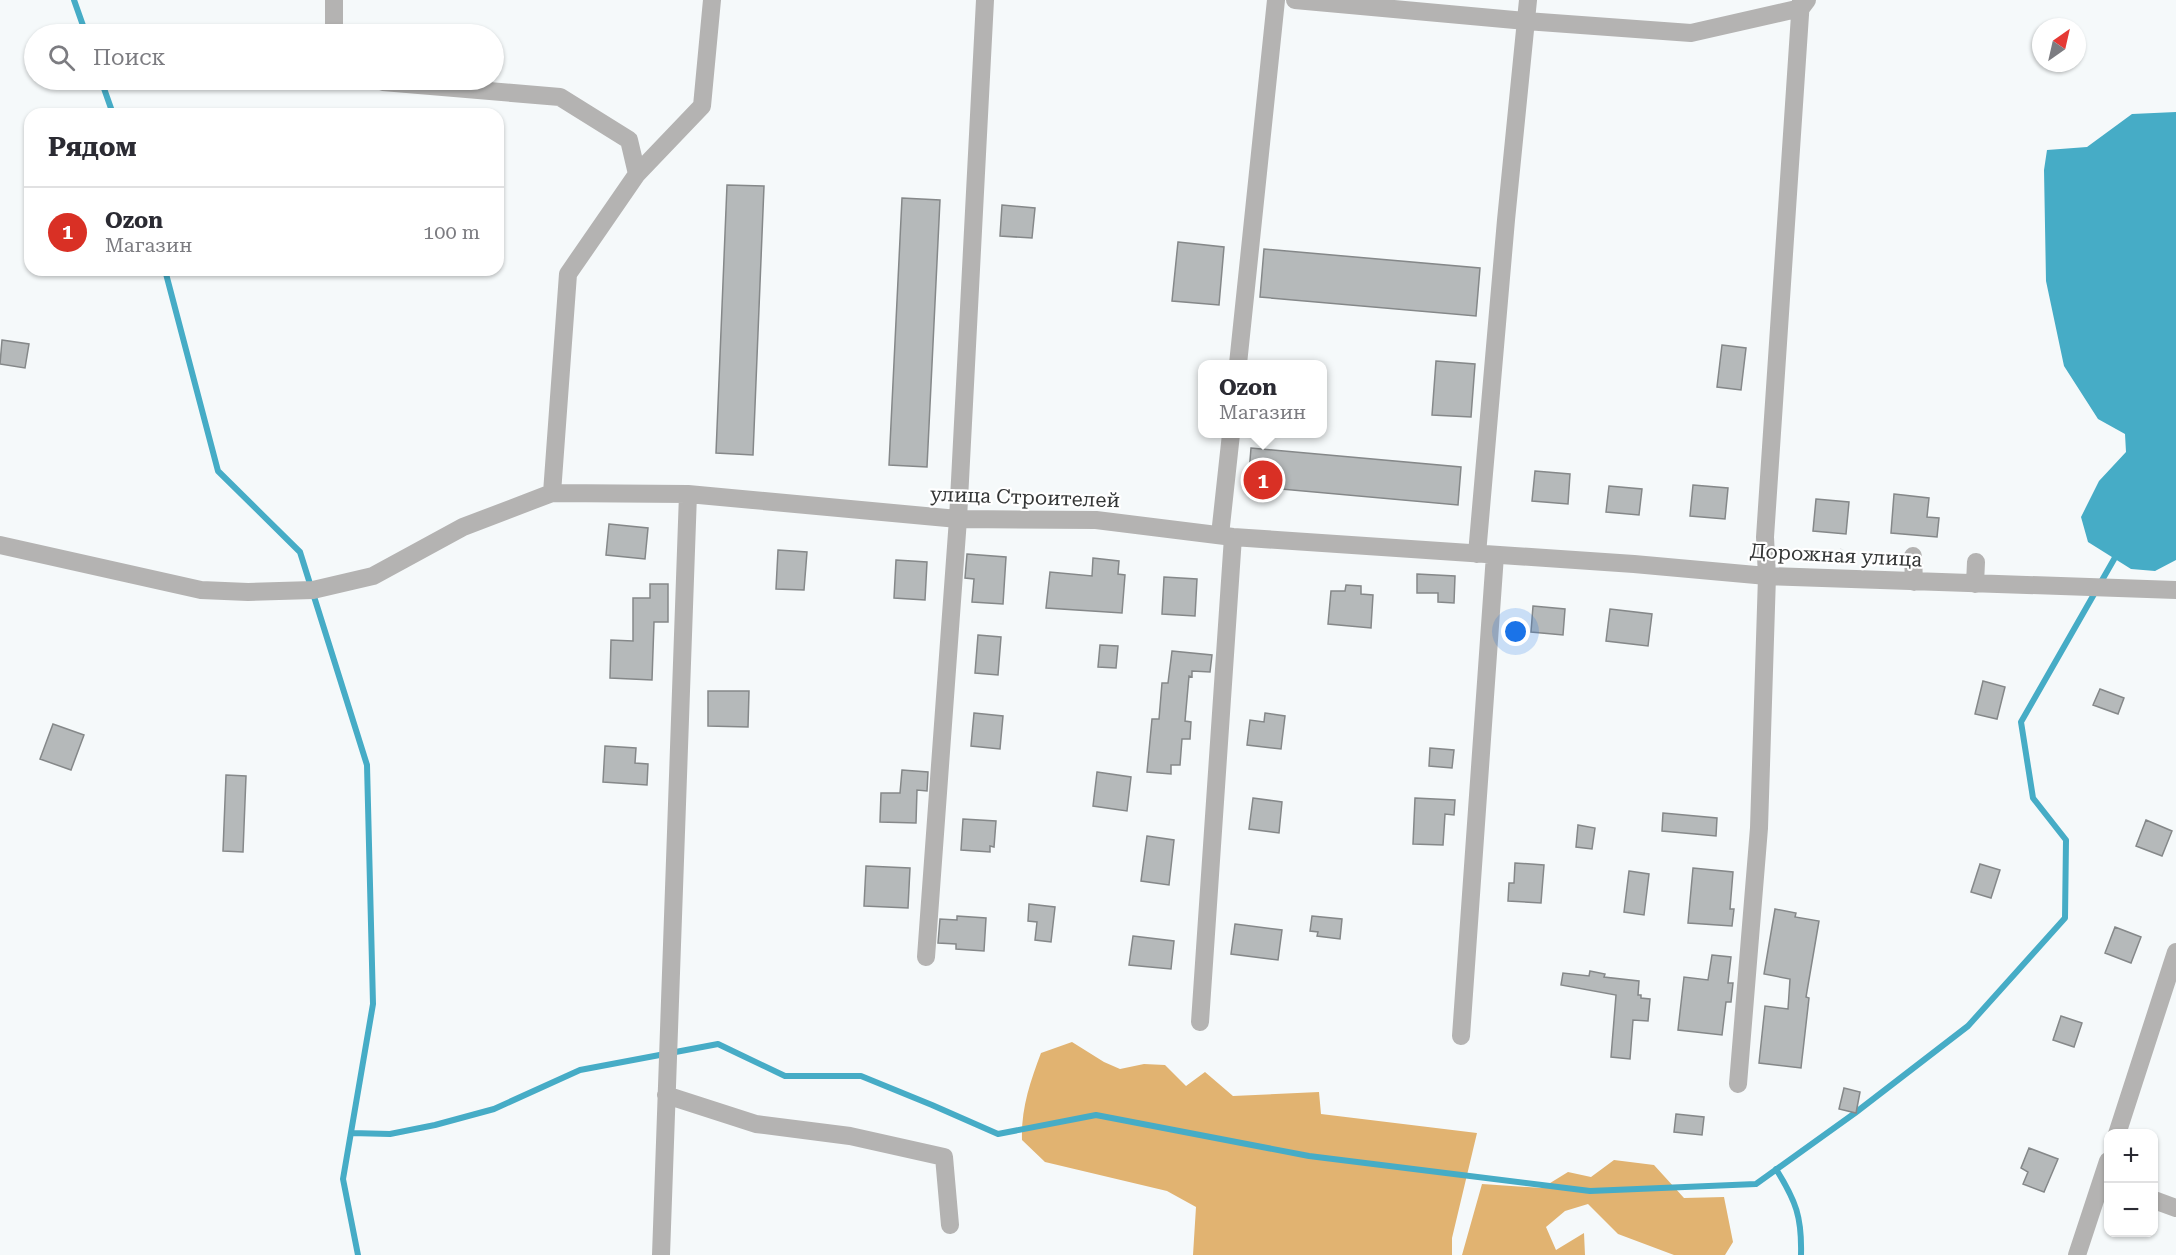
<!DOCTYPE html>
<html lang="ru">
<head>
<meta charset="utf-8">
<style>
	:root { --surface:#fff; --page:#f2f2f3; --text:#2b2b33; --muted:#7c7c81; --line:#e1e1e2; --accent:#d93025 }
	body { margin:0; font-family:"Roboto Serif",serif; background:var(--page); color:var(--text) }
	.controls { position:absolute; right:18px; bottom:18px; display:grid; overflow:hidden; border-radius:12px; box-shadow:0 2px 4px #0004 }
	.controls button { width:54px; height:54px; display:grid; place-items:center; padding:0; border:0; border-bottom:2px solid var(--line); background:var(--surface); color:var(--text); font:30px sans-serif }
	.compass { position:absolute; left:2032px; top:18px; width:54px; height:54px; border-radius:50%; background:var(--surface); box-shadow:0 2px 4px #0004; rotate:34deg }
	.you { position:absolute; left:1516px; top:632px; width:21px; height:21px; margin:-15px; border:4px solid #fff; border-radius:50%; background:#1a73e8; box-shadow:0 0 0 9px #1a73e833 }
	.badge { display:grid; place-items:center; width:39px; height:39px; border-radius:50%; background:var(--accent); color:#fff; font-size:20px; font-weight:700 }
	.pin { position:absolute; translate:-50% -50%; border:3px solid #fff; box-shadow:0 2px 6px #0006 }
	.popup { position:absolute; left:1198px; top:360px; width:129px; height:78px; box-sizing:border-box; display:grid; place-content:center; border-radius:12px; background:var(--surface); filter:drop-shadow(0 2px 4px #0005); font-size:20px; white-space:nowrap; color:var(--muted) }
	.popup b { font-size:22px; color:var(--text) }
	.popup::after { content:''; position:absolute; left:50%; top:100%; margin-left:-12px; border:12px solid transparent; border-top-color:var(--surface) }
	.list { margin:0; padding:0; list-style:none }
	h2 { display:flex; justify-content:space-between; align-items:center; height:78px; margin:0; padding:0 24px; font-size:26px }
	h2 small { font-size:20px; font-weight:400; color:var(--muted) }
	.list li { display:grid; grid-template-columns:39px 1fr auto; gap:18px; align-items:center; box-sizing:border-box; height:90px; padding:0 24px; border-top:2px solid var(--line) }
	.list b { display:block; font-size:22px; white-space:nowrap }
	.list p { margin:0; font-size:20px; white-space:nowrap; color:var(--muted) }
	.list em { font-size:20px; font-style:normal; color:var(--muted) }
	.icon { flex:none; width:33px; height:33px; fill:none; stroke:currentColor; stroke-width:2; stroke-linecap:round; stroke-linejoin:round }
	.map { position:relative; flex:none; width:2176px; height:1255px; overflow:hidden }
	.search { position:absolute; background:var(--surface); box-shadow:0 2px 4px #0004; left:24px; top:24px; width:480px; height:66px; display:flex; align-items:center; gap:15px; box-sizing:border-box; padding:0 21px; border-radius:33px; color:var(--muted); font-size:22px }
	.panel { position:absolute; background:var(--surface); box-shadow:0 2px 4px #0004; left:24px; top:108px; width:480px; height:168px; border-radius:18px }
	.map>svg:first-child { display:block }
</style>
</head>
<body>
<div class="map">
<svg width="2176" height="1255" viewBox="0 0 2176 1255">
	<rect width="100%" height="100%" fill="#f5f9fa"/>
	<path fill="#e1b371" d="M1072,1042L1104,1062L1120,1069L1144,1064L1165,1065L1186,1086L1205,1072L1233,1096L1319,1092L1321,1114L1477,1133L1452,1238V1255H1193L1196,1207L1167,1191L1045,1162L1022,1140C1021,1109 1030,1082 1041,1053Z
		M1614,1160L1654,1165L1684,1198L1724,1197L1733,1242L1725,1255H1674L1618,1234L1588,1204L1565,1211L1546,1227L1556,1250L1584,1233L1585,1255H1462L1482,1184L1542,1188L1568,1172L1591,1177Z"/>
	<path fill="#46acc6" d="M2176,112V560L2155,571L2131,569L2088,542L2081,517L2099,481L2126,452L2125,434L2098,419L2064,366L2046,281L2044,170L2047,150L2087,147L2132,114Z"/>
	<g fill="none" stroke-linecap="round" stroke-linejoin="round">
		<path stroke="#46acc6" stroke-width="6" d="M74,0L86,34
			M101,80L113,114
			M165,270L218,471L300,552L367,765L373,1004L343,1179L358,1255
			M351,1133L390,1134L435,1125L494,1109L580,1070L718,1044L785,1076H861L932,1105L998,1134L1096,1115L1309,1156L1590,1191L1756,1184L1855,1113L1968,1026L2065,918L2066,840L2033,798L2021,722L2117,554
			M1776,1169C1796,1201 1802,1217 1801,1255"/>
	</g>
	<path fill="#b5b9ba" stroke="#858889" stroke-width="1.5" d="M727,185L764,186L753,455L716,453Z
		M902,198L940,200L927,467L889,465Z
		M1002,205L1035,208L1032,238L1000,236Z
		M1178,242L1224,247L1219,305L1172,301Z
		M1264,249L1480,268L1476,316L1260,297Z
		M2,340L29,344L25,368L0,364Z
		M1722,345L1746,348L1741,390L1717,387Z
		M1436,361L1475,364L1471,417L1432,415Z
		M1251,448L1461,467L1458,505L1248,486Z
		M1535,471L1570,474L1568,504L1532,501Z
		M1693,485L1728,488L1725,519L1690,516Z
		M1609,486L1642,489L1639,515L1606,512Z
		M1894,494L1929,498L1927,517L1939,518L1937,537L1891,533Z
		M1816,499L1849,502L1846,534L1813,531Z
		M609,524L648,528L645,559L606,555Z
		M778,550L807,552L804,590L776,589Z
		M967,554L1006,557L1003,604L972,602L974,579L965,578Z
		M1093,558L1119,561L1118,574L1125,575L1122,613L1046,608L1050,572L1092,576Z
		M896,560L927,562L925,600L894,598Z
		M1417,574L1455,576L1454,603L1438,602V593H1417Z
		M1164,577L1197,579L1195,616L1162,614Z
		M650,584H668V622H654L652,680L610,678L611,640L633,641V598H650Z
		M1346,585L1361,586V594L1373,595L1371,628L1328,624L1331,591H1345Z
		M1533,606L1565,609L1563,635L1531,632Z
		M1610,609L1652,614L1648,646L1606,641Z
		M978,635L1001,637L998,675L975,673Z
		M1100,645L1118,646L1116,668L1098,667Z
		M1172,651L1212,655L1210,672L1192,671V677L1189,676L1185,721L1191,722L1190,739H1182L1180,765H1171V774L1147,772L1152,719H1159L1162,683H1168Z
		M1983,681L2005,687L1997,719L1975,714Z
		M2100,689L2124,698L2118,714L2093,705Z
		M708,691H749L748,727L708,726Z
		M974,713L1003,716L1000,749L971,746Z
		M1265,713L1285,716L1281,749L1247,745L1250,720L1264,722Z
		M53,724L84,735L71,770L40,759Z
		M605,746L636,748L635,763L648,764L647,785L603,782Z
		M1430,748L1454,750L1452,768L1429,766Z
		M902,770L928,772L927,791L917,790L916,823L880,822L881,793H900Z
		M1097,772L1131,777L1127,811L1093,806Z
		M226,775L246,776L243,852L223,851Z
		M1253,798L1282,802L1279,833L1249,829Z
		M1415,798L1455,800L1454,815L1445,814L1443,845L1413,844Z
		M1663,813L1717,818L1716,836L1662,831Z
		M963,819L996,821L994,847L990,846V852L961,850Z
		M2146,820L2172,831L2162,856L2136,846Z
		M1578,825L1595,828L1592,849L1576,847Z
		M1147,836L1174,840L1169,885L1141,881Z
		M1515,863L1544,865L1541,903L1508,901L1509,883H1514Z
		M1980,864L2000,870L1991,898L1971,892Z
		M866,866L910,868L908,908L864,906Z
		M1693,868L1733,872L1730,909H1734L1732,926L1688,923Z
		M1629,871L1649,874L1644,915L1624,912Z
		M1029,904L1055,907L1051,942L1035,940L1037,922L1028,921Z
		M1775,909L1796,913L1795,917L1819,921L1806,997L1809,998L1801,1068L1759,1063L1765,1006L1788,1009L1790,979L1764,974Z
		M957,916L986,918L984,951L956,949V944L938,943L940,919L957,920Z
		M1312,916L1342,919L1340,939L1317,936L1318,932L1310,931Z
		M1235,924L1282,930L1278,960L1231,954Z
		M2115,927L2141,937L2131,963L2105,953Z
		M1133,936L1174,941L1171,969L1129,965Z
		M1712,955L1731,957L1728,983H1733L1731,1002H1726L1722,1035L1678,1030L1684,977L1708,980Z
		M1590,971L1605,974L1604,977L1639,981L1638,995H1641V998L1650,999L1648,1021L1633,1020L1630,1059L1611,1057L1616,995L1561,985L1563,973L1589,976Z
		M2061,1016L2082,1023L2074,1047L2053,1040Z
		M1844,1088L1860,1092L1856,1113L1839,1109Z
		M1676,1114L1704,1117L1702,1135L1674,1132Z
		M2029,1148L2058,1159L2044,1192L2023,1184L2028,1172L2021,1168Z"/>
	<g fill="none" stroke-linecap="round" stroke-linejoin="round">
		<path stroke="#a4a8a8" stroke-width="4" stroke-dasharray="1.5 4.5" stroke-linecap="butt" d="M1841,561L1842,549"/>
		<path stroke="#b4b3b2" stroke-width="18" d="M334,0V34
			M1295,0L1526,21L1691,33L1801,8L1807,0
			M381,80L383,82L560,97L629,140L637,174
			M1238,364L1276,0
			M552,493L568,274L637,174L702,106L712,0
			M1220,535L1231,434
			M0,545L201,590L248,592L313,590L373,576L463,527L552,493L688,494L958,519L1096,520L1233,537L1634,564L1767,576L2176,590
			M1477,554L1506,220L1528,0
			M1913,556L1914,582
			M1975,584L1976,562
			M926,957L958,519L985,0
			M1200,1022L1233,537
			M1461,1036L1495,555
			M1738,1084L1759,828L1767,576L1765,537L1801,0
			M666,1095L756,1124L850,1136L944,1157L950,1225
			M2117,1134L2176,952
			M2154,1200L2176,1208
			M661,1255L688,494
			M2077,1255L2108,1161"/>
	</g>
	<g text-anchor="middle" dominant-baseline="central" stroke-width="4.5" stroke-linejoin="round" paint-order="stroke">
		<g font-size="20" fill="#333535" stroke="#fff">
			<text transform="translate(1025 497) rotate(2)">улица Строителей</text>
			<text transform="translate(1836 555) rotate(3)">Дорожная улица</text>
		</g>
	</g>
</svg>
<div class="controls">
<button>+</button>
<button>−</button>
</div>
<svg class="compass" viewBox="-18 -18 36 36"><path d="M0-13l5 13h-10z" fill="#e53935"/><path d="M0 13l5-13h-10z" fill="#7c7c81"/></svg>
<div class="you"></div>
<div class="pin badge" style="left:1263px;top:480px">1</div>
<div class="popup"><b>Ozon</b>Магазин</div>
<div class="search"><svg class="icon" aria-label="search" viewBox="0 0 24 24"><circle cx="10" cy="10" r="6"/><path d="M15 15l6 6"/></svg>Поиск</div>
<section class="panel">
<h2>Рядом<small></small></h2>
<ul class="list">
<li><span class="badge">1</span><div><b>Ozon</b><p>Магазин</p></div><em>100 m</em></li>
</ul>
</section>
</div>
</body>
</html>
